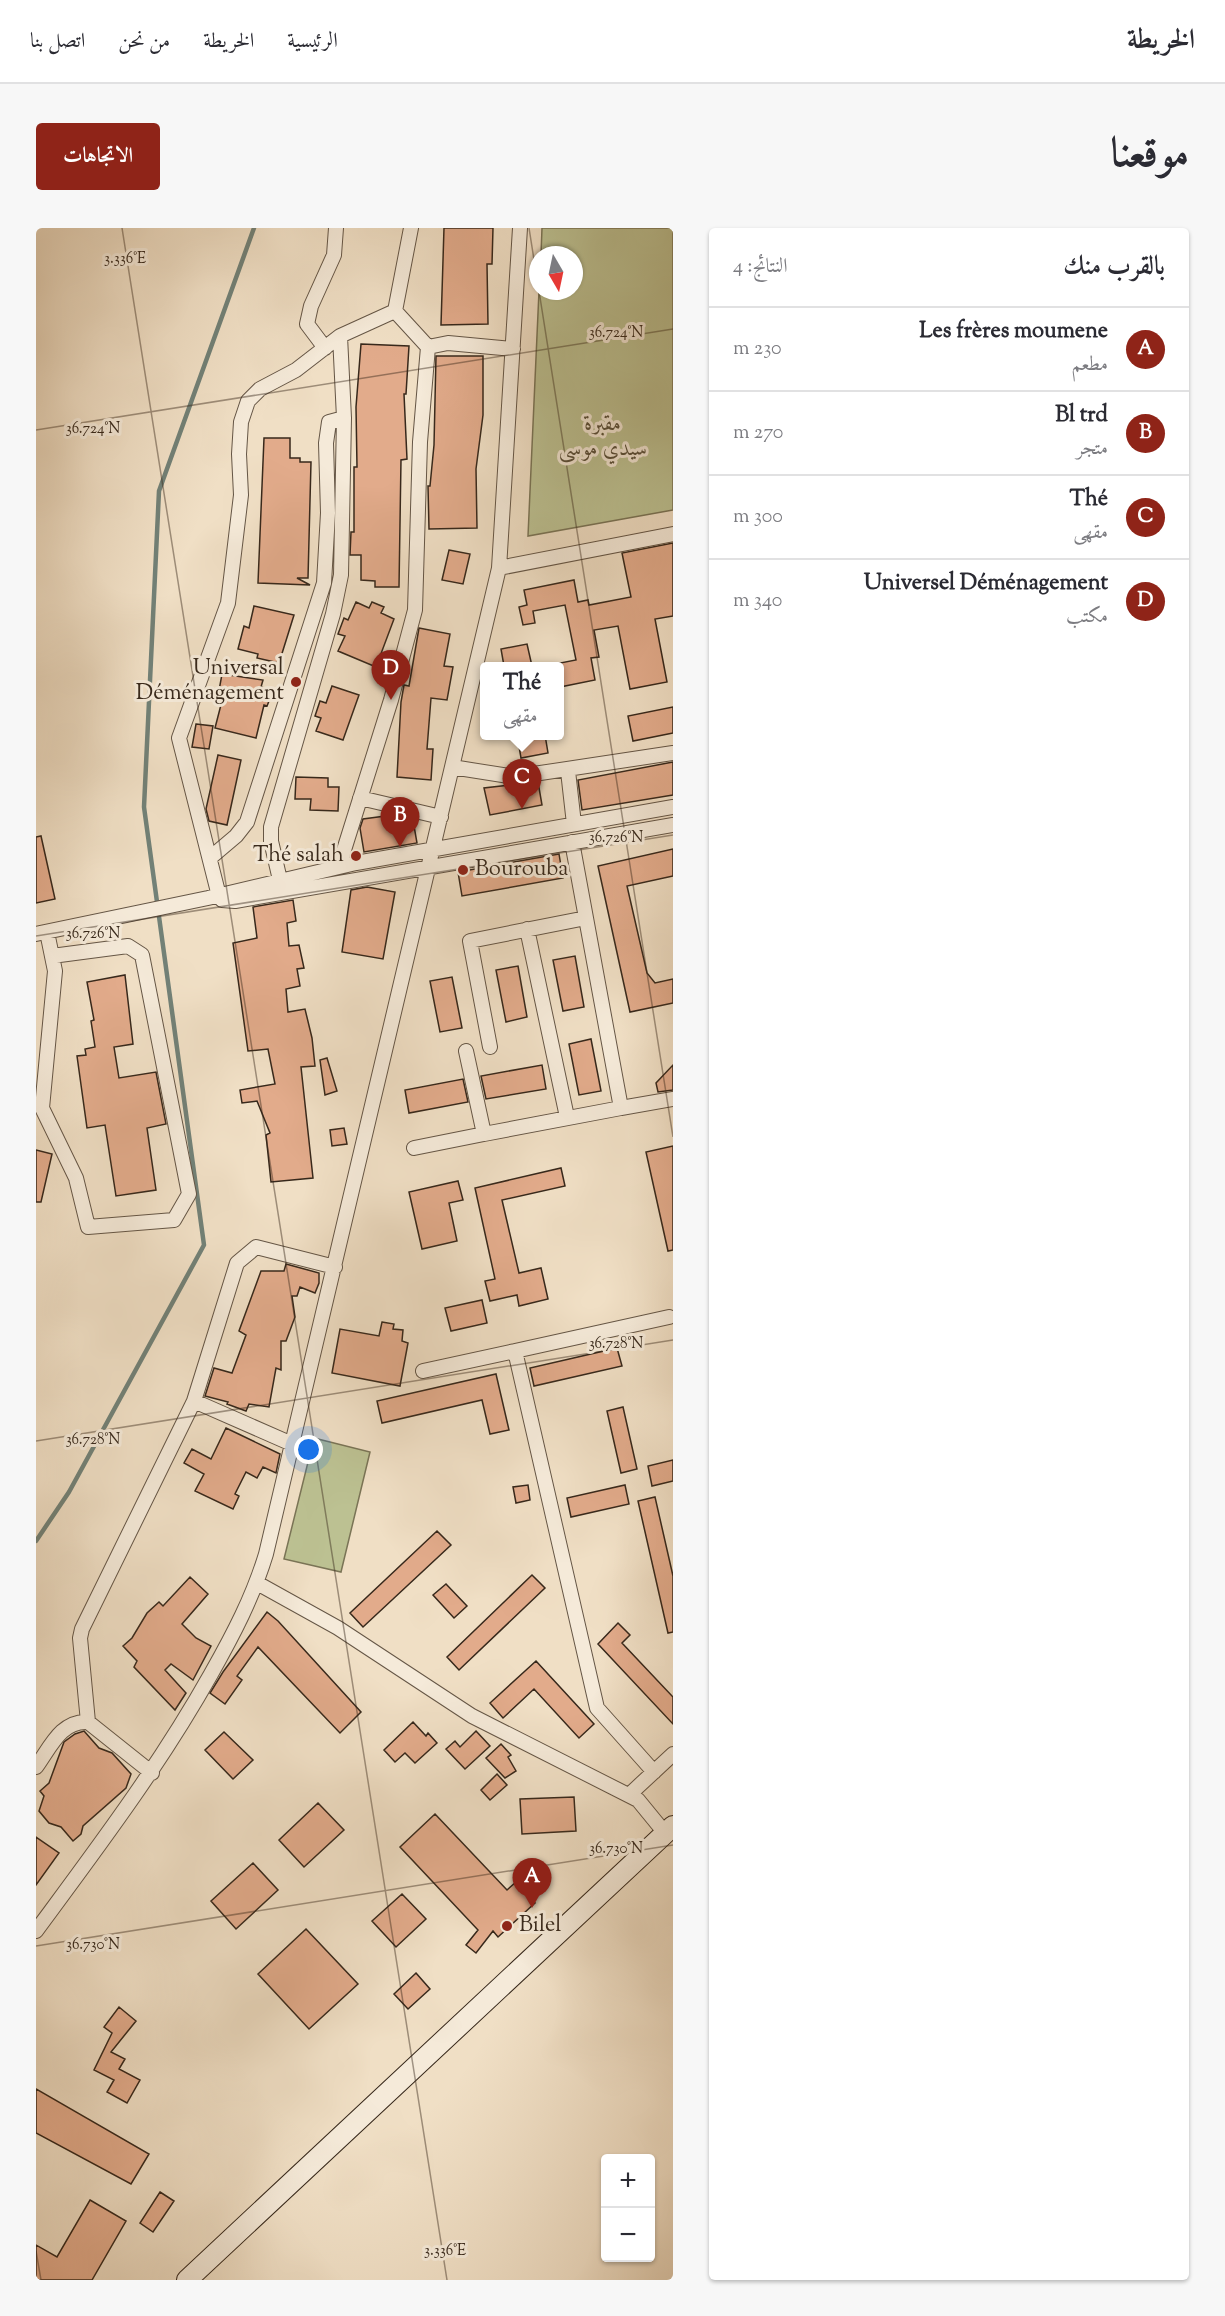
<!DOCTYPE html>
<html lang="ar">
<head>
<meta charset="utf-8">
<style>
	:root { --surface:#fff; --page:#f7f7f7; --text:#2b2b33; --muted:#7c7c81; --line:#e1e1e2; --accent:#8f2418 }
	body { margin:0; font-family:"Sorts Mill Goudy",Amiri,serif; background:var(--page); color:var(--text); direction:rtl }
	.controls { position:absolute; right:18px; bottom:18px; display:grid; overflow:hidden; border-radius:6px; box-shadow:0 2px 4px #0004 }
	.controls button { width:54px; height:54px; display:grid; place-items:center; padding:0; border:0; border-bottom:2px solid var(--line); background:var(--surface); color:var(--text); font:30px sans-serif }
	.compass { position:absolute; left:493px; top:18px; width:54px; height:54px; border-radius:50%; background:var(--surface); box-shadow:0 2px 4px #0004; rotate:171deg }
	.you { position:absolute; left:273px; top:1222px; width:21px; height:21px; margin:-15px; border:4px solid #fff; border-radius:50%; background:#1a73e8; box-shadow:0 0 0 9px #1a73e833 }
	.badge { display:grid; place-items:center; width:39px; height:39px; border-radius:50%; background:var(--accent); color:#fff; font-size:20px; font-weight:700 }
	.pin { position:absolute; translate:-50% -50px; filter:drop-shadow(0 2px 3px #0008) }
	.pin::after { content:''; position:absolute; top:32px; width:21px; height:18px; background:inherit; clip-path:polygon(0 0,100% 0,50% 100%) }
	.popup { position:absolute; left:444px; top:434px; width:84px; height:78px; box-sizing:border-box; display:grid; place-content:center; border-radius:6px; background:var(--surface); filter:drop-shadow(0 2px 4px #0005); font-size:20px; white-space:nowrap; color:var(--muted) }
	.popup b { font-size:22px; color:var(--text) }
	.popup::after { content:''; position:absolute; left:50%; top:100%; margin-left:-12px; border:12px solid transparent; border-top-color:var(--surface) }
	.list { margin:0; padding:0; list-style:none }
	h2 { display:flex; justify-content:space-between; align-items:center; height:78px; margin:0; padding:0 24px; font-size:26px }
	h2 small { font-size:20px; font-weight:400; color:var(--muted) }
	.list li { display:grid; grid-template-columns:39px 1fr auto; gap:18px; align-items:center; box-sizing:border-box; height:84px; padding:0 24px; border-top:2px solid var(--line) }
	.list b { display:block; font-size:22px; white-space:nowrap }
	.list p { margin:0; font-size:20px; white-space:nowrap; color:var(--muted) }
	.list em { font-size:20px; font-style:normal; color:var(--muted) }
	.map { position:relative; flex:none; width:637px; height:2052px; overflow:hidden; direction:ltr; border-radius:6px }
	header { display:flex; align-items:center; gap:36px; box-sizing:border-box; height:84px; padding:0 30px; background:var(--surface); border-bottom:2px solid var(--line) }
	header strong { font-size:28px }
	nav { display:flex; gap:33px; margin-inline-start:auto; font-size:21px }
	.intro { display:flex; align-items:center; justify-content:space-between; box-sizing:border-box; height:144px; padding:0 36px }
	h1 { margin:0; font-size:42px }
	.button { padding:15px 27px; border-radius:6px; background:var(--accent); color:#fff; font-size:21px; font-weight:700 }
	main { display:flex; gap:36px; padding:0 36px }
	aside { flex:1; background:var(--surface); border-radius:6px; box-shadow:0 2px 4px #0004 }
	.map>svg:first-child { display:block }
</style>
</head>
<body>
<header>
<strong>الخريطة</strong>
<nav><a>الرئيسية</a><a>الخريطة</a><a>من نحن</a><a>اتصل بنا</a></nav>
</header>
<div class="intro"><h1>موقعنا</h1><a class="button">الاتجاهات</a></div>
<main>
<aside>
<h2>بالقرب منك<small>النتائج: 4</small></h2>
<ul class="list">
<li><span class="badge">A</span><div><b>Les frères moumene</b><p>مطعم</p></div><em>230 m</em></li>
<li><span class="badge">B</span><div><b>Bl trd</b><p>متجر</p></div><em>270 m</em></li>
<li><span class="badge">C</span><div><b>Thé</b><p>مقهى</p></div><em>300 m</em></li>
<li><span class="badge">D</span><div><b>Universel Déménagement</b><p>مكتب</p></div><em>340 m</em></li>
</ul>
</aside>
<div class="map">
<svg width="637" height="2052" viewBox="0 0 637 2052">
	<rect width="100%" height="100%" fill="#f0dfc5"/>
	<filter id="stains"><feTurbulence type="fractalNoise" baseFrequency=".00333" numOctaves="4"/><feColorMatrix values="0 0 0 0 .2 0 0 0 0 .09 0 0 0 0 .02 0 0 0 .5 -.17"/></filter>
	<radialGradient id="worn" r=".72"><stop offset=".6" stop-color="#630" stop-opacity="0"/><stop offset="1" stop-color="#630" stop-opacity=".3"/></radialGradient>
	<path fill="#bcc192" stroke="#7a7456" stroke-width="1.5" d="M506,0H637V282L492,308L503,63H538V27H505Z
		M278,1210L334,1224L305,1344L248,1331Z"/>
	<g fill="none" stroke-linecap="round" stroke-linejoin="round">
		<path stroke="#728177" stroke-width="4.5" d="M0,1313L33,1264L168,1017L108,579L123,263L218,0"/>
	</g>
	<path fill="#e2ab8b" stroke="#37281b" stroke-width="1.5" d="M408,0H457L456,36H451L452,96L405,97Z
		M325,116L373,118L370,166H368L371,231L365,232L363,359H339V353L325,352V327H314L315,304H318V239H321L320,179Z
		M400,128H447V187L440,241L441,300L393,301L392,258H394L398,217Z
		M228,210H254V230H264V234H275L272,350H261L274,357L222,355Z
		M637,315V388L619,391L631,454L594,461L582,398L558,402L563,429L555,430L559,452L524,459V435L540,432L529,377L497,383L499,395L487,397L483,379L491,377L488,362L538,352L542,374L552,372L553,377L595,369L586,325Z
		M413,322L434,326L427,356L406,352Z
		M320,374L333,380L336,374L348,379L345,385L358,391L340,439L302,423L309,408L302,406L308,390L312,392Z
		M218,378L258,387L243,435L221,430L222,426L202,421L208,398L213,400Z
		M383,400L414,406L408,438L417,439L411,472L395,470L391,521H397L395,552L361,549L365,474L368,457L373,458Z
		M491,416L496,438H468L465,421Z
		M186,446L227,452L225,459L237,463L231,478L228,477L220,510L179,500L187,469L182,468Z
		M296,458L323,467L307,512L280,503L285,490L279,488L284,473L290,475Z
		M637,479V505L597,513L592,488Z
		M160,496L177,498L173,521L156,519Z
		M481,507H509L512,525L485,530Z
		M182,527L205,532L191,597L173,593L170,581Z
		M637,534V567L546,582L542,552Z
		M260,549L292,550V559H303L302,583L274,582L275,571H259Z
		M502,554L506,577L454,587L448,560Z
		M357,587L377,592L381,615L328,624L324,600L327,591Z
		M5,608L19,671L0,675V609Z
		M637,621V648L591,658L611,745L619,755L637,751V775L594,784L562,638Z
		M523,626L527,650L426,668L422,644Z
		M331,659L359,664L347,731L306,724L315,662Z
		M257,672L260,693L251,695L253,718L263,717L268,740L261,741L264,758L250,761L252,784L269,781L276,810L279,838L265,839L277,950L235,954L230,907L234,905L221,873L206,875L204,862L239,856L232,821L212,823L197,715L221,710L217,679Z
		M539,728L548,779L527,783L517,732Z
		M482,738L491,789L470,794L460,742Z
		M89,747L97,816L78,819L83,850L120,844L130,896L111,900L120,962L80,968L69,897L51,900L41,828L50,827L49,821L59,819L55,793L58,792L51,754Z
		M416,749L426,800L404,804L394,753Z
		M555,811L565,863L543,867L533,816Z
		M291,830L301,863L289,867L284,832Z
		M506,837L510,861L450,871L445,848Z
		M637,837V862L622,864L620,855Z
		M427,851L432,874L373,885L369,862Z
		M308,900L311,916L296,918L294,902Z
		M637,918V1022L632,1023L610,924Z
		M0,922L16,926L5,974H0Z
		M525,940L529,958L466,972L483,1045L505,1040L512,1071L483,1078L481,1067L454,1073L449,1053L459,1051L439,960Z
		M422,953L427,972L413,975L421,1013L386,1021L373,964Z
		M250,1036L283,1045V1055L279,1065L264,1059L261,1068H256L259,1089L250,1113H245V1142L240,1140L233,1179L213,1176L210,1183L191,1176L192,1174L169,1168L178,1140L196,1145L210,1107L203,1103L225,1043H248Z
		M446,1072L451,1095L415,1103L409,1080Z
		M346,1094L358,1096L357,1101L367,1102L366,1113L372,1115L364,1158L296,1145L304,1101L343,1108Z
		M581,1120L586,1138L498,1158L494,1140Z
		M460,1146L473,1202L454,1206L446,1172L346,1195L341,1173Z
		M587,1179L601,1241L585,1245L571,1183Z
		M190,1200L244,1226L240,1245L227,1239L221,1250L210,1244L199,1266L203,1268L197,1281L159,1263L168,1246L148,1235L156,1221L175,1231Z
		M637,1232V1253L616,1258L612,1238Z
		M492,1257L494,1272L480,1275L477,1259Z
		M589,1257L593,1276L535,1289L531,1270Z
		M619,1269L637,1348V1404L632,1405L602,1273Z
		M401,1303L415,1317L327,1399L314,1385Z
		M496,1347L509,1360L423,1442L411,1429Z
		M154,1349L172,1366L146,1396L160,1410L175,1418L157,1452L135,1436L129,1442L150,1465L139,1482L98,1439L101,1433L87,1418L96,1410L111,1385L123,1374L127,1378Z
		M410,1356L431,1378L418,1390L397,1367Z
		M231,1384L242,1393L325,1484L304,1505L222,1419L201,1448L206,1452L189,1476L174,1465L187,1444Z
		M582,1395L594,1407L586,1415L637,1469V1496L562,1416Z
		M500,1433L558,1496L543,1510L498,1461L467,1490L454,1475Z
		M377,1494L390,1508L392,1505L401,1515L379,1535L369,1525L359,1534L348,1522Z
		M48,1503L63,1520L76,1525L95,1546L90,1560L47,1598L45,1606L37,1613L25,1599L13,1595L3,1583L8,1568L4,1563L13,1555L28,1514L39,1506Z
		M440,1503L454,1518L429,1541L410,1521L419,1513L424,1519Z
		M188,1504L217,1532L197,1551L169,1522Z
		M465,1516L475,1527L472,1529L480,1543L469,1550L450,1530Z
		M461,1546L471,1557L454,1572L445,1562Z
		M538,1569L540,1603L486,1606L484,1571Z
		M282,1575L308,1602L268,1639L243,1612Z
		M399,1586L471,1662L480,1654L499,1675L462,1709L457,1703L440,1725L430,1717L442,1702L364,1619Z
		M0,1609L23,1625L0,1657Z
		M217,1635L242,1662L200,1701L175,1673Z
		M366,1666L390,1691L360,1719L336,1693Z
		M270,1701L322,1756L273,1801L222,1746Z
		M380,1745L394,1761L372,1781L358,1766Z
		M83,1779L100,1793L75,1824L89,1831L83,1841L104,1852L91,1875L71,1864L78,1852L58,1842L76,1805L68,1799Z
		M0,1861L113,1926L95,1956L0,1905Z
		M124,1964L138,1973L117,2004L104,1995Z
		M54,1972L90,1993L56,2052H0V2017L21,2029Z"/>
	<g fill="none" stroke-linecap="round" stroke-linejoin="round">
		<g stroke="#655646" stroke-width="16">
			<path id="street" d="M359,83L375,0
				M304,108L308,190
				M392,119L412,115L477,121
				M289,120L271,96L275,78L298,27L300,0
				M463,340L637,306
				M416,539L473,548L491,547L637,525
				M532,543L538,596
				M324,570L405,589
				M536,614L585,880L637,871
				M174,630L200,608L211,594L288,355L292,285L290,215L293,194L308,190L305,347L297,386L235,599V613L244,652
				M303,638L355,472L379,382L384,214L392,119L359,83
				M183,668L143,510L192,375L205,267L203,226L205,194L212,173L224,161L260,142L304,108L359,83
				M186,672L199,673L637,597
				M491,701L531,889
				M11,704L19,743L6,880L40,950L52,999L138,992L153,966L106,727L92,718L16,728
				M0,706L172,670L320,635L637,579
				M454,819L434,713L550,690
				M430,823L448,906L585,880
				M378,920L448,906
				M387,1143L479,1123
				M158,1173L256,1216
				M221,1355L302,1400L436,1488L602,1572L629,1605
				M52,1494L44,1410L46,1401L158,1173L201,1035L220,1019L299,1039
				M0,1539C14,1520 25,1492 52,1494L116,1545
				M618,1544L561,1480L479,1123L633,1089
				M593,1567L637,1526
				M0,1703C62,1619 124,1537 175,1446C197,1407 217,1369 230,1326L463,340L484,0"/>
		</g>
		<g stroke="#37281b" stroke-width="22">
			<path id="secondary" d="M151,2052L637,1598"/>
		</g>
		<use href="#street" stroke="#f5ead9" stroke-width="14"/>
		<use href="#secondary" stroke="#f5ead9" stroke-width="20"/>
	</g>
	<path fill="none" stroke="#37281b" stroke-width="1.5" stroke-opacity="0.45" d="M86,0L411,2052M493,0L502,57M503,63L637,909M0,202L637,101M0,708L637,607M0,1213L637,1112M0,1718L637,1617M0,2023L5,2052"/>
	<g fill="#8f2418" stroke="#f5ead9" stroke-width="2">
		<circle cx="260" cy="454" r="6"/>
		<circle cx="320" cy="628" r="6"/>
		<circle cx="427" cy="642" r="6"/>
		<circle cx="471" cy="1698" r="6"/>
	</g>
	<g text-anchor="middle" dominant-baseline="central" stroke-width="6" stroke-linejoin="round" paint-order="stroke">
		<g font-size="22" font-style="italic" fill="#584e39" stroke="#f5ead9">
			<text x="567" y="197">مقبرة<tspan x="567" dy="25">سيدي موسى</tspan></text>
		</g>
		<g font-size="22" fill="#37281b" stroke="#f5ead9" text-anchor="end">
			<text x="248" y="441">Universal<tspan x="248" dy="25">Déménagement</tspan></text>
			<text x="308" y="628">Thé salah</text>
			<text x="439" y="642" text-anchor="start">Bourouba</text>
			<text x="483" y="1698" text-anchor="start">Bilel</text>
		</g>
	</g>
	<g font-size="15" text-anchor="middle" fill="#37281b" stroke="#f5ead9" stroke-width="6" stroke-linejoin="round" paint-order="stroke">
		<text x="89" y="35">3.336°E</text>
		<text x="580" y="109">36.724°N</text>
		<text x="57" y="205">36.724°N</text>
		<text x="580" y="614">36.726°N</text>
		<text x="57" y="710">36.726°N</text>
		<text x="580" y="1120">36.728°N</text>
		<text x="57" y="1216">36.728°N</text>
		<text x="580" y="1625">36.730°N</text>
		<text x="57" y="1721">36.730°N</text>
		<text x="409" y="2027">3.336°E</text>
	</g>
	<rect width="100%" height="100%" filter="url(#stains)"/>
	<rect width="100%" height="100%" fill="url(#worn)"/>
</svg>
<div class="controls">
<button>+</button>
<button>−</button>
</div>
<svg class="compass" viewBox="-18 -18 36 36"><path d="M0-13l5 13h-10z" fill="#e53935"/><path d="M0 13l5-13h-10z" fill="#7c7c81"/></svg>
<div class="you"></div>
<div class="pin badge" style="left:496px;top:1680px">A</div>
<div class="pin badge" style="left:364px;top:619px">B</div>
<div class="pin badge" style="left:486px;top:581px">C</div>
<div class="popup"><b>Thé</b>مقهى</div>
<div class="pin badge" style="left:355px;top:472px">D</div>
</div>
</main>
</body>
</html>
